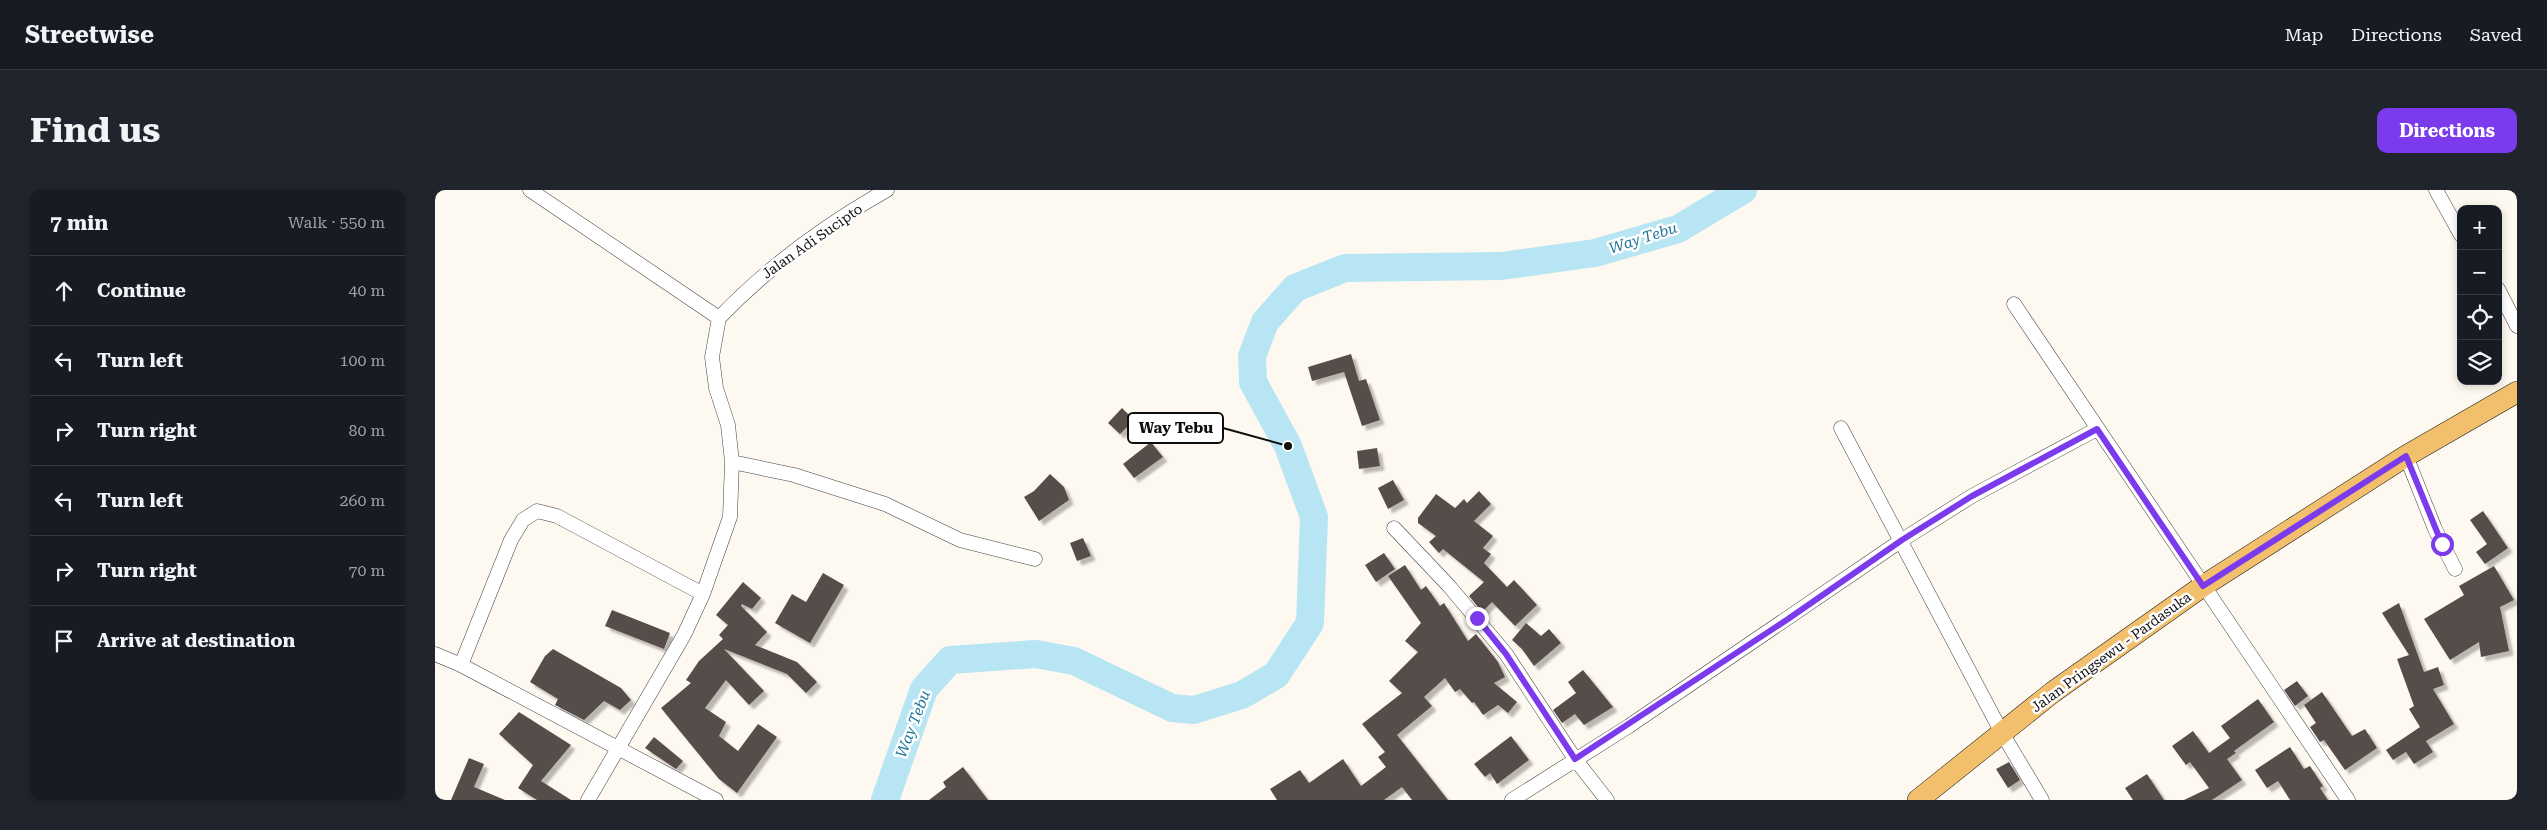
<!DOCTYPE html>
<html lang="en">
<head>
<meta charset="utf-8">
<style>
	:root { --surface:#171b24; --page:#20242c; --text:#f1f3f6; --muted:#9ea1a6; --line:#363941; --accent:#7c3aed }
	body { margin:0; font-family:"Roboto Serif",serif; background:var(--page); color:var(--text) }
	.controls { position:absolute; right:15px; top:15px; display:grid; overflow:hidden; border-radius:10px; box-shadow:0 2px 8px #0003 }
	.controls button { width:45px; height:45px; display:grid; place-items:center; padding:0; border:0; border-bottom:1px solid var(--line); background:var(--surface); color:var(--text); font:25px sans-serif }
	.stop { position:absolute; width:15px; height:15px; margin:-11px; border:4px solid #7c3aed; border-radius:50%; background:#fff }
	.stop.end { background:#7c3aed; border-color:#fff; box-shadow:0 1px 5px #0008 }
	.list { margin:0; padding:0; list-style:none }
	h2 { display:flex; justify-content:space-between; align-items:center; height:65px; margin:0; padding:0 20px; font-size:21px }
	h2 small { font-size:16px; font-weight:400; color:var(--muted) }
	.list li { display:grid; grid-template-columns:32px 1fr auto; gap:15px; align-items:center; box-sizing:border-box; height:70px; padding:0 20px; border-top:1px solid var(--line) }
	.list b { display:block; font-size:19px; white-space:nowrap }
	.list em { font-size:16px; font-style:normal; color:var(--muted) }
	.icon { flex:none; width:28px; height:28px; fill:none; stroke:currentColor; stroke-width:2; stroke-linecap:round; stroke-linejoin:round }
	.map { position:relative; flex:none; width:2082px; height:610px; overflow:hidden; border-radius:10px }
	header { display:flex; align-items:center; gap:30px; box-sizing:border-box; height:70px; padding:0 25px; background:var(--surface); border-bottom:1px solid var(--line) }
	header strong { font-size:24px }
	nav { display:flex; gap:28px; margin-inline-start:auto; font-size:18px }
	.intro { display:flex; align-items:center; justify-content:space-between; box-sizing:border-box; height:120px; padding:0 30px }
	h1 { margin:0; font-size:35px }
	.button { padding:12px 22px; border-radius:10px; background:var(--accent); color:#fff; font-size:18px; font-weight:700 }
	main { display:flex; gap:30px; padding:0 30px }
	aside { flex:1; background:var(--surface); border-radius:10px; box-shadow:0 2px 8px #0003 }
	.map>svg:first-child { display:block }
</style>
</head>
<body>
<header>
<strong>Streetwise</strong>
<nav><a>Map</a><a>Directions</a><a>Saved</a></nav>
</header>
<div class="intro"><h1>Find us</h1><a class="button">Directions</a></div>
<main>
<aside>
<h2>7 min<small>Walk · 550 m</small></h2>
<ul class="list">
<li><svg class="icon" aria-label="ahead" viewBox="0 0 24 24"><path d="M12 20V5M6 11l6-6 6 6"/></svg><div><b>Continue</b></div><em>40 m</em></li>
<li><svg class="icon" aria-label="left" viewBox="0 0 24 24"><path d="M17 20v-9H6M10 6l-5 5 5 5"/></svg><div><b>Turn left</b></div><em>100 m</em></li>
<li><svg class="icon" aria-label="right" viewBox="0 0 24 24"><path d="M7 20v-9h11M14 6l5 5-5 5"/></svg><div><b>Turn right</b></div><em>80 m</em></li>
<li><svg class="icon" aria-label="left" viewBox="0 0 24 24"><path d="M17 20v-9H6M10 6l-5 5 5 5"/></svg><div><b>Turn left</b></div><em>260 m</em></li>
<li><svg class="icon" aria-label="right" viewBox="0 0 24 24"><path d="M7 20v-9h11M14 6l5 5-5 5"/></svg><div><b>Turn right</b></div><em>70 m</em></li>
<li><svg class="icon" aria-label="arrive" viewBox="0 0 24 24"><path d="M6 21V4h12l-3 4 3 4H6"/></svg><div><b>Arrive at destination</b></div></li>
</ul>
</aside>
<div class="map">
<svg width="2082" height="610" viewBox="0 0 2082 610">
	<defs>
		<filter id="shadow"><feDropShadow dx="4.5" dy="4.5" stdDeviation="1" flood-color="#0004"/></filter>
	</defs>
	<rect width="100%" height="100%" fill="#fef9f0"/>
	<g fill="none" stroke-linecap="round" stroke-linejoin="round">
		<path stroke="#b7e5f3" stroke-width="28" d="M450,610L489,499L515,470L601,464L639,471L737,518L759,520L807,505L841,485L875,433L879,327L853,256L818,192L817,166L830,132L860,98L910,78L1066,76L1160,63L1243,39L1308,0"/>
	</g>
	<path fill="#564e4b" filter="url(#shadow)" d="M916,164L924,191L931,189L945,230L927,236L909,182L877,191L873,177Z
		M687,218L699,230L685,244L673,233Z
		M716,252L728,267L699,288L688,274Z
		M942,258L945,276L924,279L922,261Z
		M615,284L629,297L634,310L604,331L589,307L599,301Z
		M958,290L969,310L953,319L943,298Z
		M1044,301L1056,314L1039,331L1058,346L1048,358L1056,364L1049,373L1072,397L1079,390L1102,415L1080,436L1057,412L1047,422L1034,406L1049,392L1008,359L1004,363L994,352L1001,346L983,333V328L1001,304L1020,318L1029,309L1032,313Z
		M2048,321L2073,358L2050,374L2041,362L2052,354L2035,330Z
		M648,348L656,366L642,371L635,353Z
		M949,363L960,379L941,392L930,375Z
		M970,375L986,400L991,396L1005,416L1009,413L1033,451L1041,444L1063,472L1070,487L1059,493L1082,512L1073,523L1063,515L1048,525L1039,512L1037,513L1025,499L1020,502L1010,488L989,507L997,516L962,545L1013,610H977L967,597L949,610H842L835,599L865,580L874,593L908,569L926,596L951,577L943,567L950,562L927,534L967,503L954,491L983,462L970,451L986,433L953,386Z
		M2059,376L2079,410L2065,417L2074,461L2046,467L2044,452L2015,470L1989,429L2029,405L2024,396Z
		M388,383L409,395L375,453L340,433L357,404L371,412Z
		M308,392L326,408L317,419L307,414L306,416L332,442L320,455L362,472L382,492L371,503L352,484L289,459L329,501L314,515L291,490L270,518L291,532L284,546L303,561L323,534L342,547L302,603L284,589L226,518L256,493L251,490L264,471L288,449L284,445L293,435L281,425Z
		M1964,413L1989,482L2003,477L2009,495L1998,499L2019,534L1991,551L1998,562L1979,574L1971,562L1958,570L1951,560L1985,537L1974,519L1979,516L1962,469L1974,465L1947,423Z
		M177,420L235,443L229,459L170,436Z
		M1091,433L1106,446L1114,439L1126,453L1099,476L1087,459L1077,450Z
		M118,459L186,498L196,510L185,520L169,511L149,530L120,515L123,509L95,492L110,466Z
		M1148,480L1178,517L1149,535L1140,524L1127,533L1118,520L1141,503L1133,492Z
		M1862,491L1873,506L1860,516L1849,500Z
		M1887,502L1917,546L1930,539L1942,558L1910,580L1889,550L1885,552L1875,537L1881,533L1869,515Z
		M1823,509L1839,532L1799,561L1801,563L1792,569L1807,590L1777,610H1749L1774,598L1755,572L1751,575L1737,556L1758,541L1774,563L1795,548L1786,536Z
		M84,522L136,555L106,591L136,610H102L83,598L98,575L64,544Z
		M1076,546L1094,570L1062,594L1055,583L1050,587L1039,574Z
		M219,547L248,571L241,579L210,558Z
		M1855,557L1869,579L1875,576L1888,596L1885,598L1893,610H1855L1843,591L1832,598L1820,580Z
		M34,568L49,574L39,597L70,610H16Z
		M1574,572L1585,590L1573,598L1561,579Z
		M528,577L553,610H494L511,597L508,592Z
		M1712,584L1729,610H1698L1690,598Z"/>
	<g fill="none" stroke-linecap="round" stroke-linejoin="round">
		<g stroke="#414141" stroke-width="15">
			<path id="street" d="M95,0L284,128
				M2001,0L2026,45
				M2063,99L2082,136
				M1579,114L1913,610
				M284,128C333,77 390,35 452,0
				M1406,238L1567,543L1607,610
				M1971,266L2000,339L2020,379
				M297,272L359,285L450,314L525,350L600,369
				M959,338L1014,396L1071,464L1140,569L1172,610
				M0,464L26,475L281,610
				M26,475L76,350L88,330L102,321L122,326L268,404
				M153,610L249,445L268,404L295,327L297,272L293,235L281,198L277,167L284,128
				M1077,610L1194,536L1467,350L1537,306L1662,239"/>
		</g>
		<g stroke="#1f1f1f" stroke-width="22">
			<path id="primary" d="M1483,610L1618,502L1768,396L1971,266L2082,202"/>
		</g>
		<use href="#street" stroke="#fff" stroke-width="14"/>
		<use href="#primary" stroke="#f2c06c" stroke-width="21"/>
	</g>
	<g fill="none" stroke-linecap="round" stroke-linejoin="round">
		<path stroke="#7c3aed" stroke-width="6" d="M1042,428L1071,464L1140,569L1353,429L1467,350L1537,306L1662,239L1768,396L1971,266L2007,354"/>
	</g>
	<g text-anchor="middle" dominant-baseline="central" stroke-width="5" stroke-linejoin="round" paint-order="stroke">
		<g font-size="14" fill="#0e0e0e" stroke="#fff">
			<text transform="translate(377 51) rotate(-35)">Jalan Adi Sucipto</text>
			<text transform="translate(1676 462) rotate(-36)">Jalan Pringsewu - Pardasuka</text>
		</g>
		<g font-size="15" font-style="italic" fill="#1d749a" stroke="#fff">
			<text transform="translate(1208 48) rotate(-18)">Way Tebu</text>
			<text transform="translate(478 534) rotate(-69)">Way Tebu</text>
		</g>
	</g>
	<path fill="none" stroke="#0e0e0e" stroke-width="2" d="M853 256L788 238"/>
	<circle fill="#0e0e0e" stroke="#fff" stroke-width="2" cx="853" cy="256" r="5"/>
	<rect fill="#fff" stroke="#0e0e0e" stroke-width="2" x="693" y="223" width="95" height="30" rx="5"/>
	<g font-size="15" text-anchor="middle" font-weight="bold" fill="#0e0e0e">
		<text x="741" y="243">Way Tebu</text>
	</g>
</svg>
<div class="controls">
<button>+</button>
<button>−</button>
<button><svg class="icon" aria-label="locate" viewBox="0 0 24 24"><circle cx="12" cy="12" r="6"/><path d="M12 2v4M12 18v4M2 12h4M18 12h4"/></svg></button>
<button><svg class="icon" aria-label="layers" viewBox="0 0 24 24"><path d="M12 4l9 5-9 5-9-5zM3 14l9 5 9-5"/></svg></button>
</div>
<div class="stop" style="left:2007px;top:354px"></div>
<div class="stop end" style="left:1042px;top:428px"></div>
</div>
</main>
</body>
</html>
